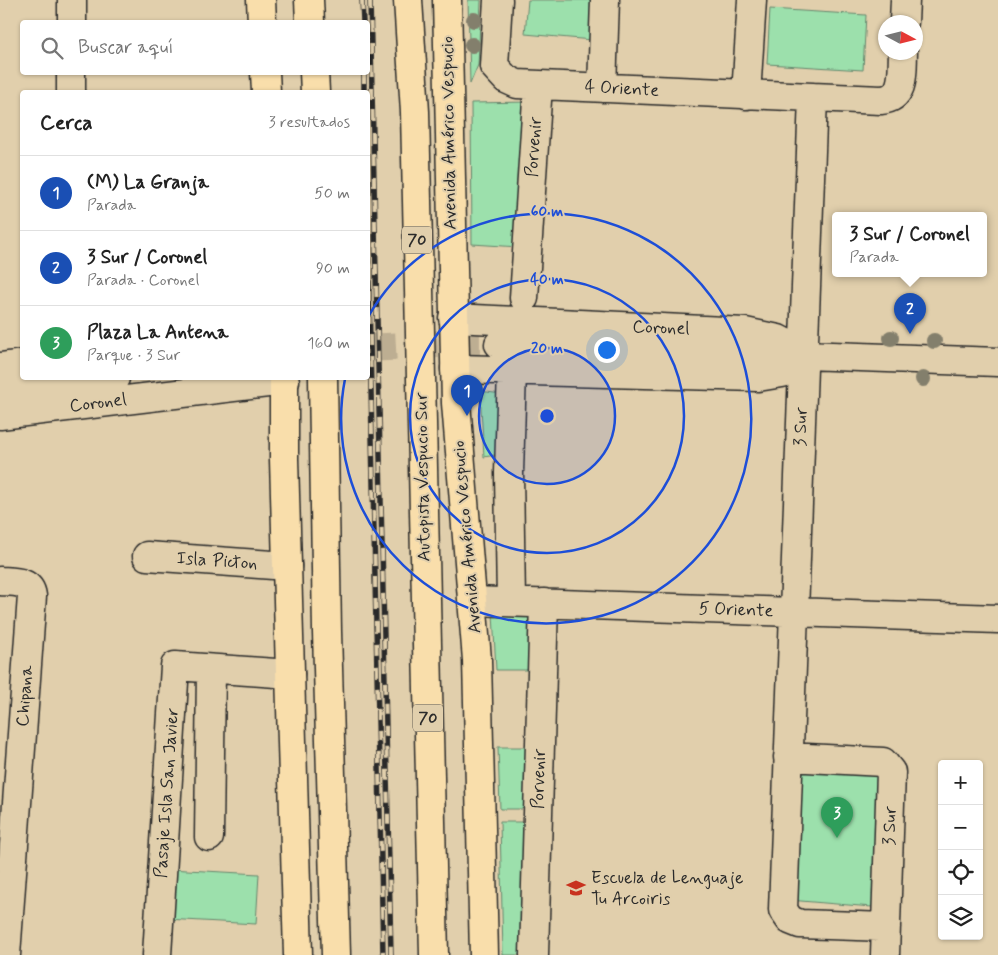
<!DOCTYPE html>
<html lang="es">
<head>
<meta charset="utf-8">
<style>
	:root { --surface:#fff; --page:#f2f2f2; --text:#222; --muted:#767676; --line:#e0e0e0; --accent:#c8321e }
	body { margin:0; font-family:Mynerve,sans-serif; background:var(--page); color:var(--text) }
	.controls { position:absolute; right:15px; bottom:15px; display:grid; overflow:hidden; border-radius:5px; box-shadow:0 1px 4px #0004 }
	.controls button { width:45px; height:45px; display:grid; place-items:center; padding:0; border:0; border-bottom:1px solid var(--line); background:var(--surface); color:var(--text); font:25px sans-serif }
	.compass { position:absolute; left:878px; top:15px; width:45px; height:45px; border-radius:50%; background:var(--surface); box-shadow:0 1px 4px #0004; rotate:97deg }
	.you { position:absolute; left:606px; top:349px; width:18px; height:18px; margin:-12px; border:4px solid #fff; border-radius:50%; background:#1a73e8; box-shadow:0 0 0 8px #1a73e833 }
	.badge { display:grid; place-items:center; width:32px; height:32px; border-radius:50%; background:var(--accent); color:#fff; font-size:16px; font-weight:700 }
	.pin { position:absolute; translate:-50% -41px; filter:drop-shadow(0 1px 2px #0008) }
	.pin::after { content:''; position:absolute; top:26px; width:18px; height:15px; background:inherit; clip-path:polygon(0 0,100% 0,50% 100%) }
	.popup { position:absolute; left:832px; top:212px; width:155px; height:65px; box-sizing:border-box; display:grid; place-content:center; border-radius:5px; background:var(--surface); filter:drop-shadow(0 1px 4px #0005); font-size:16px; white-space:nowrap; color:var(--muted) }
	.popup b { font-size:19px; color:var(--text) }
	.popup::after { content:''; position:absolute; left:50%; top:100%; margin-left:-10px; border:10px solid transparent; border-top-color:var(--surface) }
	.list { margin:0; padding:0; list-style:none }
	h2 { display:flex; justify-content:space-between; align-items:center; height:65px; margin:0; padding:0 20px; font-size:21px }
	h2 small { font-size:16px; font-weight:400; color:var(--muted) }
	.list li { display:grid; grid-template-columns:32px 1fr auto; gap:15px; align-items:center; box-sizing:border-box; height:75px; padding:0 20px; border-top:1px solid var(--line) }
	.list b { display:block; font-size:19px; white-space:nowrap }
	.list p { margin:0; font-size:16px; white-space:nowrap; color:var(--muted) }
	.list em { font-size:16px; font-style:normal; color:var(--muted) }
	.icon { flex:none; width:28px; height:28px; fill:none; stroke:currentColor; stroke-width:2; stroke-linecap:round; stroke-linejoin:round }
	.map { position:relative; flex:none; width:998px; height:955px; overflow:hidden }
	.search { position:absolute; background:var(--surface); box-shadow:0 1px 4px #0004; left:20px; top:20px; width:350px; height:55px; display:flex; align-items:center; gap:12px; box-sizing:border-box; padding:0 18px; border-radius:5px; color:var(--muted); font-size:19px }
	.panel { position:absolute; background:var(--surface); box-shadow:0 1px 4px #0004; left:20px; top:90px; width:350px; height:290px; border-radius:5px }
	.map>svg:first-child { display:block }
</style>
</head>
<body>
<div class="map">
<svg width="998" height="955" viewBox="0 0 998 955">
	<rect width="100%" height="100%" fill="#e1cfac"/>
	<filter id="ink" filterUnits="userSpaceOnUse"><feTurbulence type="fractalNoise" baseFrequency=".02" numOctaves="2"/><feDisplacementMap in="SourceGraphic" scale="10" xChannelSelector="R" yChannelSelector="G"/><feConvolveMatrix kernelMatrix="1 2 1 2 8 2 1 2 1" color-interpolation-filters="sRGB"/></filter>
	<g filter="url(#ink)">
		<path fill="#9ce0ac" stroke="#64866c" d="M468,0H481L478,65L470,84Z
			M528,0H595L592,40L525,34Z
			M770,9L866,15L863,70L767,64Z
			M529,102L519,247L472,244L471,103Z
			M480,391L508,395L507,453L484,457Z
			M493,613L531,614L535,670H496Z
			M498,747H534L530,801L522,809H500Z
			M801,769L884,776L872,907L789,900Z
			M500,822H521L530,827L521,955H503Z
			M169,869L259,874L256,924L166,919Z"/>
		<g fill="none" stroke-linecap="round" stroke-linejoin="round">
			<path stroke="#bdae92" stroke-width="28" stroke-dasharray="28 14" stroke-linecap="butt" d="M368,348L440,344H499"/>
			<g stroke="#2b2b2b" stroke-width="31">
				<path id="minor" d="M498,0L494,66L506,79L517,84L881,100C906,98 902,71 903,52
					M72,22V0
					M904,22L905,0
					M602,88L605,0
					M71,92V72
					M746,95L752,0
					M813,97L783,910L790,920L800,924L886,927
					M524,298L538,85
					M453,318L745,332L778,339L797,349
					M499,344L998,362
					M0,367L22,364
					M455,369L758,377L782,373L803,355
					M0,390L115,378
					M0,415L285,381
					M147,556L287,566
					M0,581C13,582 30,580 32,596L6,955
					M473,601L998,619
					M511,602L509,473L512,369
					M788,757L883,762L891,772L885,955
					M209,837L211,670
					M157,955L175,666L290,674
					M534,955L544,603"/>
			</g>
			<g stroke="#2b2b2b" stroke-width="31">
				<path id="major" d="M261,0L262,22
					M447,0L456,403L477,660L484,955
					M265,72L266,92
					M284,378V459L298,955"/>
			</g>
			<g stroke="#2b2b2b" stroke-width="31">
				<path id="highway" d="M309,0L310,22
					M408,0L415,112L434,955
					M314,72L315,92
					M323,378L327,632L336,955"/>
			</g>
			<use href="#minor" stroke="#e1cfac" stroke-width="28"/>
			<use href="#major" stroke="#f9deab" stroke-width="28"/>
			<use href="#highway" stroke="#f9deab" stroke-width="28"/>
			<g stroke="#2b2b2b" stroke-width="5.5">
				<path id="rail" d="M362,0L363,22
					M370,0L391,955
					M364,72V92
					M368,247L383,955"/>
			</g>
			<use href="#rail" stroke="#e1cfac" stroke-width="4" stroke-dasharray="11" stroke-linecap="butt"/>
		</g>
		<g fill="#837f6c">
			<circle cx="474" cy="20" r="8"/>
			<circle cx="472" cy="45" r="8"/>
			<circle cx="891" cy="338" r="8"/>
			<circle cx="934" cy="341" r="8"/>
			<circle cx="923" cy="379" r="8"/>
		</g>
	</g>
	<circle cx="547" cy="416" r="68" fill="#1d4ed8" fill-opacity=".12"/>
	<g fill="none" stroke="#1d4ed8" stroke-width="2.5">
		<circle cx="547" cy="416" r="68"/>
		<circle cx="547" cy="416" r="137"/>
		<path d="M368 317A205 205 0 1 1 345 379"/>
	</g>
	<defs>
		<g id="school-bare" transform="scale(1.5)"><path d="M0-5L7-2L0 1L-7-2ZM-4 1L0 2.5L4 1V4Q0 6-4 4Z" fill="#c8321e" stroke="#e1cfac" stroke-width="2.5" paint-order="stroke"/></g>
	</defs>
	<g fill-rule="evenodd">
		<use href="#school-bare" x="576" y="888"/>
	</g>
	<g text-anchor="middle" dominant-baseline="central" stroke-width="4" stroke-linejoin="round" paint-order="stroke">
		<g fill="#e1cfac" stroke="#625c52" stroke-width="1">
			<rect x="402" y="226.5" width="30" height="27" rx="4"/>
			<rect x="413" y="704.5" width="30" height="27" rx="4"/>
		</g>
		<g font-size="16" font-weight="bold" fill="#2b2b2b">
			<text x="417" y="240">70</text>
			<text x="428" y="718">70</text>
		</g>
		<g font-size="18" fill="#2b2b2b" stroke="#e1cfac">
			<text transform="translate(622 89) rotate(3)">4 Oriente</text>
			<text transform="translate(449 133) rotate(-91)">Avenida Américo Vespucio</text>
			<text transform="translate(534 147) rotate(-86)">Porvenir</text>
			<text transform="translate(661 328) rotate(2)">Coronel</text>
			<text transform="translate(98 403) rotate(-7)">Coronel</text>
			<text transform="translate(801 427) rotate(-88)">3 Sur</text>
			<text transform="translate(423 477) rotate(-91)">Autopista Vespucio Sur</text>
			<text transform="translate(467 537) rotate(-95)">Avenida Américo Vespucio</text>
			<text transform="translate(217 561) rotate(4)">Isla Picton</text>
			<text transform="translate(736 610) rotate(2)">5 Oriente</text>
			<text transform="translate(25 696) rotate(-86)">Chipana</text>
			<text transform="translate(539 779) rotate(-88)">Porvenir</text>
			<text transform="translate(167 793) rotate(-86)">Pasaje Isla San Javier</text>
			<text transform="translate(890 826) rotate(-88)">3 Sur</text>
		</g>
		<g font-size="18" fill="#2b2b2b" stroke="#e1cfac" text-anchor="start">
			<text x="591" y="878">Escuela de Lenguaje<tspan x="591" dy="21">Tu Arcoiris</tspan></text>
		</g>
	</g>
	<circle cx="547" cy="416" r="8" fill="#1d4ed8" stroke="#e1cfac" stroke-width="2.5"/>
	<g font-size="15" text-anchor="middle" font-weight="bold" fill="#1d4ed8" stroke="#e1cfac" stroke-width="4" stroke-linejoin="round" paint-order="stroke">
		<text x="547" y="216">60 m</text>
		<text x="547" y="284">40 m</text>
		<text x="547" y="353">20 m</text>
	</g>
</svg>
<div class="controls">
<button>+</button>
<button>−</button>
<button><svg class="icon" aria-label="locate" viewBox="0 0 24 24"><circle cx="12" cy="12" r="6"/><path d="M12 2v4M12 18v4M2 12h4M18 12h4"/></svg></button>
<button><svg class="icon" aria-label="layers" viewBox="0 0 24 24"><path d="M12 4l9 5-9 5-9-5zM3 14l9 5 9-5"/></svg></button>
</div>
<svg class="compass" viewBox="-18 -18 36 36"><path d="M0-13l5 13h-10z" fill="#e53935"/><path d="M0 13l5-13h-10z" fill="#767676"/></svg>
<div class="you"></div>
<div class="pin badge" style="left:467px;top:416px;background:#1a4fb4">1</div>
<div class="pin badge" style="left:910px;top:334px;background:#1a4fb4">2</div>
<div class="popup"><b>3 Sur / Coronel</b>Parada</div>
<div class="pin badge" style="left:837px;top:838px;background:#2e9e5b">3</div>
<div class="search"><svg class="icon" aria-label="search" viewBox="0 0 24 24"><circle cx="10" cy="10" r="6"/><path d="M15 15l6 6"/></svg>Buscar aquí</div>
<section class="panel">
<h2>Cerca<small>3 resultados</small></h2>
<ul class="list">
<li><span class="badge" style="background:#1a4fb4">1</span><div><b>(M) La Granja</b><p>Parada</p></div><em>50 m</em></li>
<li><span class="badge" style="background:#1a4fb4">2</span><div><b>3 Sur / Coronel</b><p>Parada · Coronel</p></div><em>90 m</em></li>
<li><span class="badge" style="background:#2e9e5b">3</span><div><b>Plaza La Antena</b><p>Parque · 3 Sur</p></div><em>160 m</em></li>
</ul>
</section>
</div>
</body>
</html>
